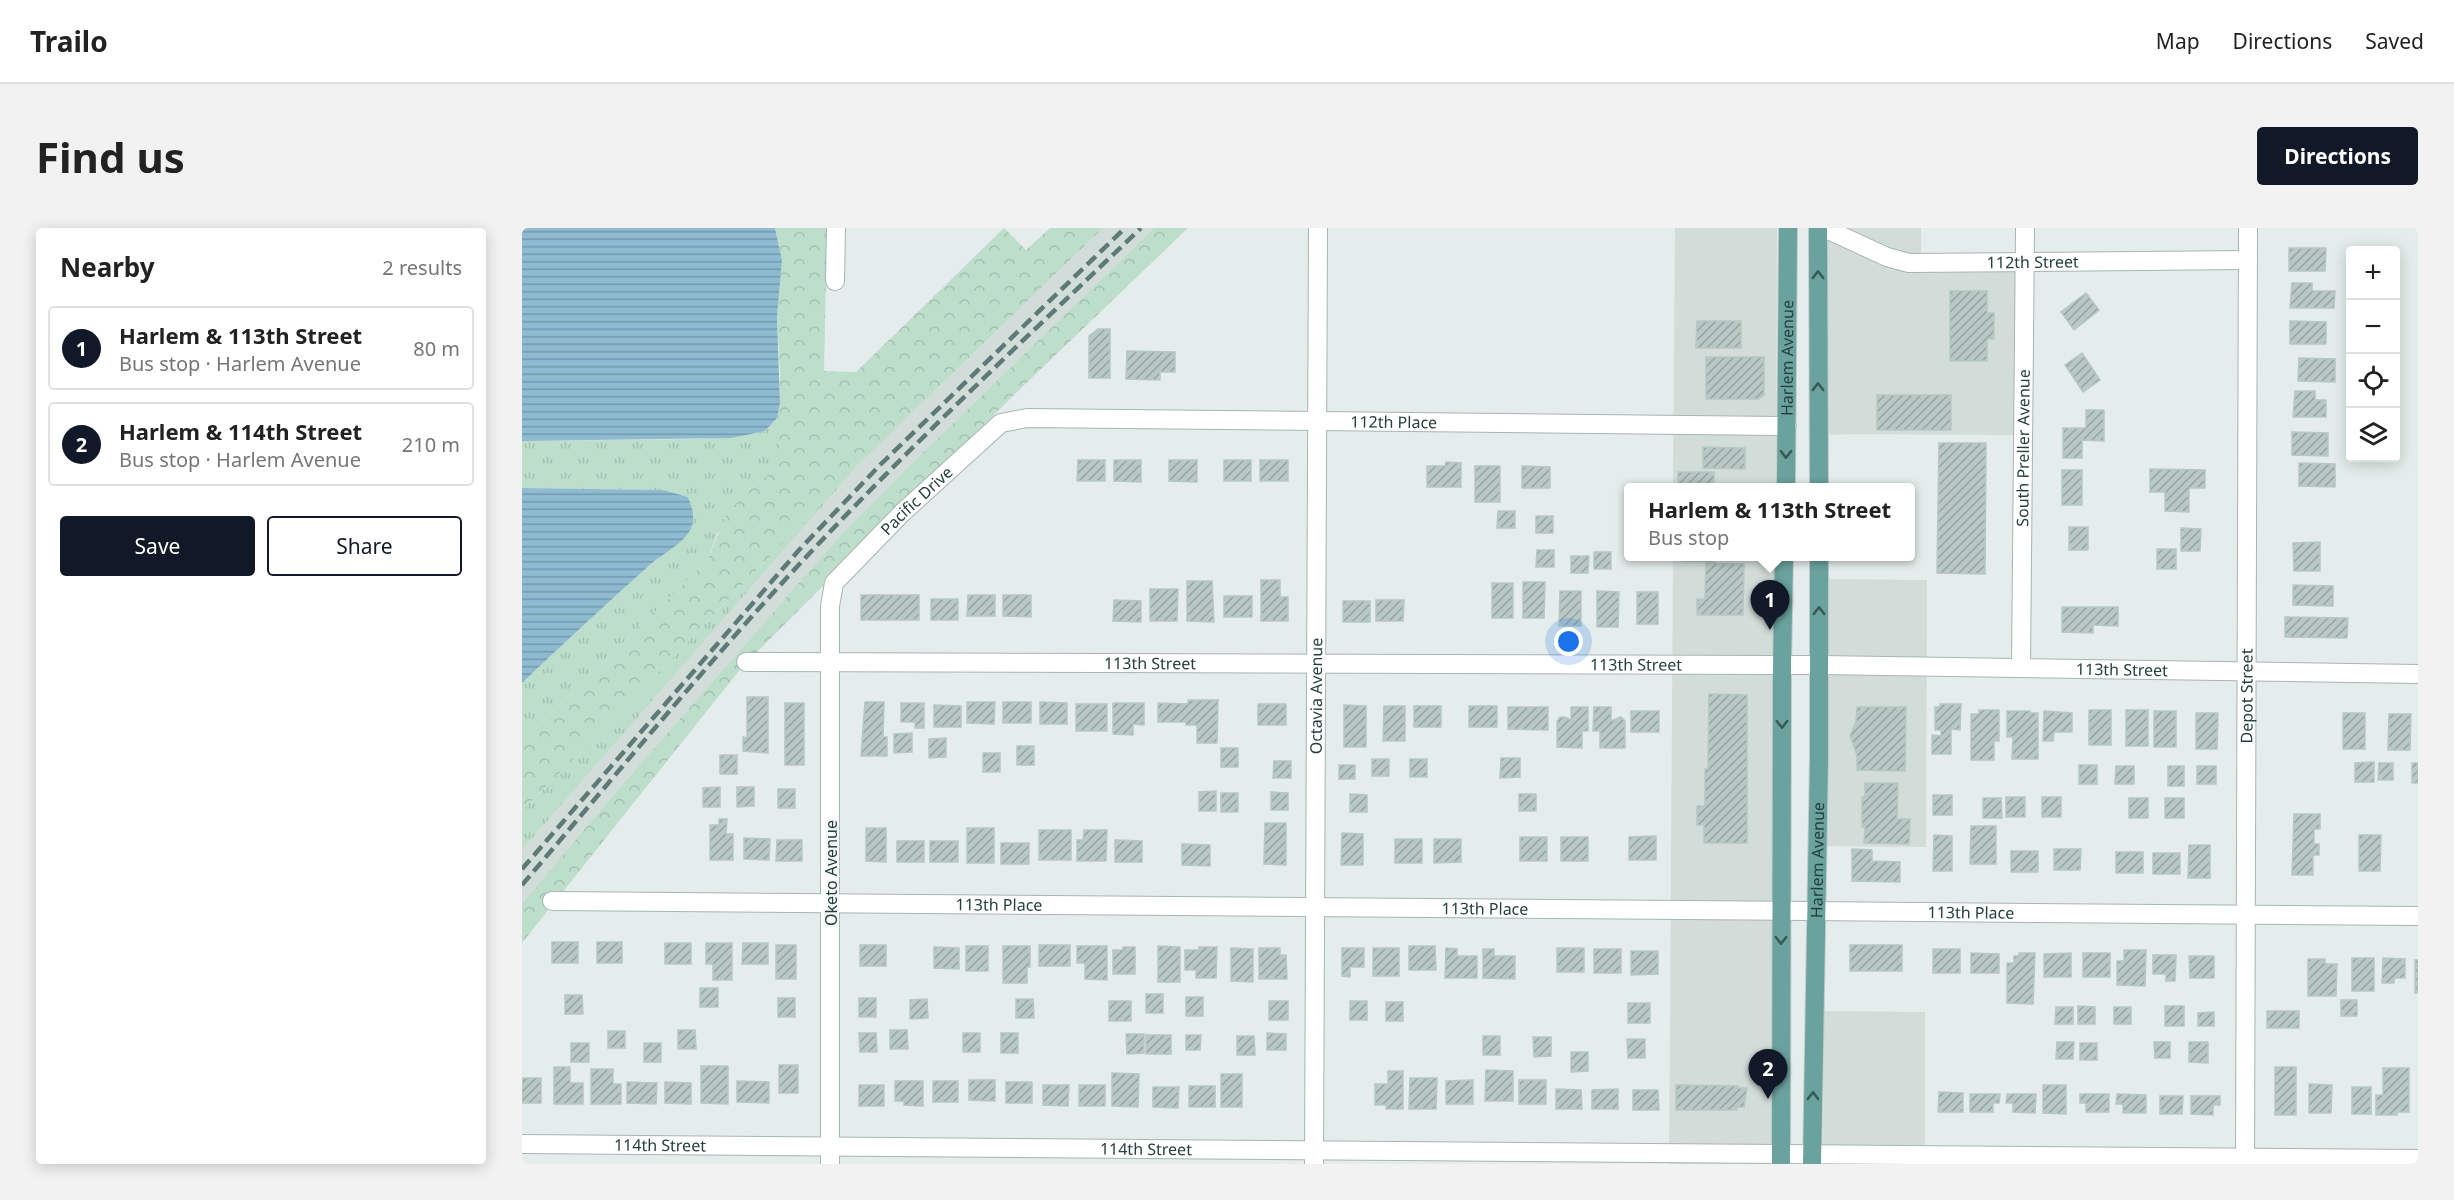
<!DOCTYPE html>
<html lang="en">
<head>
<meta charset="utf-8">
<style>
	:root { --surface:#fff; --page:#f2f2f2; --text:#222; --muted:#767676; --line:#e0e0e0; --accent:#111827 }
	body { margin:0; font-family:"Noto Sans",sans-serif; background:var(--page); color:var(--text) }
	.controls { position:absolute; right:18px; top:18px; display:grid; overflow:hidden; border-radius:6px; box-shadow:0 3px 15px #0003 }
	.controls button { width:54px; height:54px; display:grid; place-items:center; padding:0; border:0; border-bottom:2px solid var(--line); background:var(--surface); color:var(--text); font:30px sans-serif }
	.you { position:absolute; left:1047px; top:414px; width:21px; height:21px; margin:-15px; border:4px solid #fff; border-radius:50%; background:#1a73e8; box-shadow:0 0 0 9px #1a73e833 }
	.badge { display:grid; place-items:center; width:39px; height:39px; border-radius:50%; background:var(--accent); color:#fff; font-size:20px; font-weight:700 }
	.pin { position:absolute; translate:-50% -50px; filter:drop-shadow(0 2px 3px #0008) }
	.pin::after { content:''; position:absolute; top:32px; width:21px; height:18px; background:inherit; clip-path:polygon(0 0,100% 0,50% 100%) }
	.popup { position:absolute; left:1102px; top:255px; width:291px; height:78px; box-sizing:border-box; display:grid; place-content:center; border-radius:6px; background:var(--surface); filter:drop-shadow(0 2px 4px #0005); font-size:20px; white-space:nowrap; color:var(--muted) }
	.popup b { font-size:22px; color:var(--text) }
	.popup::after { content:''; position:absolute; left:50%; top:100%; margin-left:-12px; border:12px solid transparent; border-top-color:var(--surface) }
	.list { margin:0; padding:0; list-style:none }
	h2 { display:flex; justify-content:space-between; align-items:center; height:78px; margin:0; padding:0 24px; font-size:26px }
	h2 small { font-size:20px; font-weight:400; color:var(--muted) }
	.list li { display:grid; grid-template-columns:39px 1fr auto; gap:18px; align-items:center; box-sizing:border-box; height:84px; margin:0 12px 12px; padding:0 12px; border:2px solid var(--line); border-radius:6px }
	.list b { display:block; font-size:22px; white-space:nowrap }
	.list p { margin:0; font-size:20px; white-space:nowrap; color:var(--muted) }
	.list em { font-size:20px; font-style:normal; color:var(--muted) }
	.actions { display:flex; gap:12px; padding:18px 24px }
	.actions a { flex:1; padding:14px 0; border:2px solid var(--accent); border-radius:6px; text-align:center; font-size:21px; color:var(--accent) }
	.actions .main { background:var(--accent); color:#fff }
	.icon { flex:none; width:33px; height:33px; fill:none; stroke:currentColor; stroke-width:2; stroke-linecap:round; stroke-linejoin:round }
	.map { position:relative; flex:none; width:1896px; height:936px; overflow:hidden; border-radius:6px }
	header { display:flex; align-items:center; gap:36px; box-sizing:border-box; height:84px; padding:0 30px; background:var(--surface); border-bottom:2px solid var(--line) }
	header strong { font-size:28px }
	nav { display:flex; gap:33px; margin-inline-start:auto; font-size:21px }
	.intro { display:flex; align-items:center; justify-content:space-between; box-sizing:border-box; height:144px; padding:0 36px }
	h1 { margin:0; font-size:42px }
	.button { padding:15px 27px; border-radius:6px; background:var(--accent); color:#fff; font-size:21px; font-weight:700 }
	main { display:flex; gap:36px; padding:0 36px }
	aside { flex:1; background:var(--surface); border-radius:6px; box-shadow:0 3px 15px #0003 }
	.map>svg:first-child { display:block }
</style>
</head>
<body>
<header>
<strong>Trailo</strong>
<nav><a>Map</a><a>Directions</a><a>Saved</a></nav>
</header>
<div class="intro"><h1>Find us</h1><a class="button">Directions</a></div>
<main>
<aside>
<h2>Nearby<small>2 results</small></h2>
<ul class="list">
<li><span class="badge">1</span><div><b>Harlem &amp; 113th Street</b><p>Bus stop · Harlem Avenue</p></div><em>80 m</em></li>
<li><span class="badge">2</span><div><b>Harlem &amp; 114th Street</b><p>Bus stop · Harlem Avenue</p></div><em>210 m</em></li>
</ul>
<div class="actions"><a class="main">Save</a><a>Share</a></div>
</aside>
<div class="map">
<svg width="1896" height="936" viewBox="0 0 1896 936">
	<defs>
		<pattern id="grass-tufts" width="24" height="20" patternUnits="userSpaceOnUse" patternTransform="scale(1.5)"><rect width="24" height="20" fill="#bedecc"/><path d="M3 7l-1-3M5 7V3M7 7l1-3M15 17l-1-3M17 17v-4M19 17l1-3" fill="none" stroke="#a3c0b0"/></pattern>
		<pattern id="forest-crowns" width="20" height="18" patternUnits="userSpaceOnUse" patternTransform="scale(1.5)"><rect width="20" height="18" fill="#bedecc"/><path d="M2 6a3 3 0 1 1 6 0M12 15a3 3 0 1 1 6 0" fill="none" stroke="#a3c0b0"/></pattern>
		<pattern id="water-rules" width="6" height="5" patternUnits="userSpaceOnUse" patternTransform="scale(1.5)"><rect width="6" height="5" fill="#8ebbd1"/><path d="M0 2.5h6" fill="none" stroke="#7499ab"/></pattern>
		<pattern id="building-hatch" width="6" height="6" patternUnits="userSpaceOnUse" patternTransform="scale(1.5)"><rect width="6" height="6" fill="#b9c8c4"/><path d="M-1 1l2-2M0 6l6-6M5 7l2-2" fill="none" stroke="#96a4a0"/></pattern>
	</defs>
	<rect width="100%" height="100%" fill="#e4edeb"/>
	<path fill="#d2ddda" d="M581,0H632L386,239L318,308L99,558L0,675V622L337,236Z
		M1153,0H1255L1254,259H1151Z
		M1306,0H1399V45L1423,43L1494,42L1492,207L1305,206V260Z
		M1151,329H1254L1251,936H1147Z
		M1304,351L1405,352L1404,619L1300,618Z
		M1302,783L1403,784V936H1301Z"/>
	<path fill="url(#grass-tufts)" d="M258,175V229L248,246L228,261L195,306L185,333L24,490L0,517V455L78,381L140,327L161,311L172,288L166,269L141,262L0,260V213L180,211L243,203L255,190Z
		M337,236L0,622V582L73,510Z"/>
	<path fill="url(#forest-crowns)" d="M253,0H305L302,143L334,144L482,0L504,22L528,0H581L337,236L73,510L0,582V517L24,490L185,333L205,285L228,261L248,246L257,229L258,143L255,89L260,32Z
		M632,0H666L491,168L220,439L0,715V675L99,558L318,308L386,239Z"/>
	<path fill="url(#water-rules)" d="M0,0H253L260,32L255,89L258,175L255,190L243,203L209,210L0,213Z
		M0,260L141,262L166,269C170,280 174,290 169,300C163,315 140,326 128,337C85,375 42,415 0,455Z"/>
	<path fill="url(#building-hatch)" stroke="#b7c7c3" stroke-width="1.5" d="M1767,20H1804L1803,43H1767Z
		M1770,55H1790V63H1813L1812,80H1768Z
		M1428,63H1465V85H1472V111H1465V133H1428Z
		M1564,65L1577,82L1552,102L1539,84Z
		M1175,93H1219V120H1174Z
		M1768,93L1804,94V116H1768Z
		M576,101H588V150H567V108Z
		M605,123L653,124V144H638V152L604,151Z
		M1560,125L1578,152L1561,164L1543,137Z
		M1184,129H1242V167L1236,171H1184Z
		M1777,130L1813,131V154L1776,153Z
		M1773,163H1793V172H1804V189H1771Z
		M1355,167H1429V202H1355Z
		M1564,182H1582V213L1560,212V230H1541V200H1564Z
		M1770,204L1806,205V228L1770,227Z
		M1417,215H1464L1463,346L1415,345Z
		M1181,219L1223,220V241L1181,240Z
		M556,232H583V253H555Z
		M592,232H619V254L592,253Z
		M647,232H675V254L647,253Z
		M702,232H729V253H702Z
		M738,232H766V253H738Z
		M924,234L939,235V259H905V238H923Z
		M1777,235L1813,236V259L1777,258Z
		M953,238H978V274H953Z
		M1000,238L1028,239V260H1000Z
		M1628,241L1683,242V260H1667V284L1643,283V264H1628Z
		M1540,242H1560V277H1540Z
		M1156,244H1192V260H1156Z
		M976,283H993V300H975Z
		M1014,288H1031V305H1014Z
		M1547,299H1566V322H1547Z
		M1659,300L1679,301L1678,323H1659Z
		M1798,314V343H1772L1771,315Z
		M1635,321H1654V341H1635Z
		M1015,322H1032V339H1014Z
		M1072,324H1089V341H1072Z
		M1049,328H1067L1066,345H1049Z
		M1160,328H1193V334L1160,333Z
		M1184,335L1222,336L1221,387H1175V371H1183Z
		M739,352H758V369H766V393H739Z
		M665,353H690L692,394L665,393Z
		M1001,354H1023L1022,390H1001Z
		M970,355H991V390H970Z
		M1771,357L1811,358V378L1771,377Z
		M628,361H656L655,393H628Z
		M1038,363H1059V398H1037Z
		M1075,363L1097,364L1096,399H1075Z
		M1115,364H1136V396H1115Z
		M339,367H397V392H339Z
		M446,367H473V388H445Z
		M481,367H509V389L481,388Z
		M702,368H730V389H702Z
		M409,371H436V392H409Z
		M592,372L619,373V394L591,393Z
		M854,372H882L881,393H854Z
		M821,373H848V394H821Z
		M1540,379H1596V398L1571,397V405L1540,404Z
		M1763,389L1826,390L1825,410L1763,409Z
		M1187,466L1225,467V615H1182V597H1175V578H1183V541H1186Z
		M225,469H246V525L221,523V509L225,510Z
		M666,472H696L695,515H675V497H664V494H636V475L666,476Z
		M343,474H362L361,509H365V528H339Z
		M445,474H473L472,496L445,495Z
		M481,474H509V495H481Z
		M518,474L545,475V496H518Z
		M263,475H282V537H263Z
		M379,475H402V500H393V494H379Z
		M591,475H622V497L611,496V507L591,506Z
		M554,476H585V503H554Z
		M736,476H764V497H736Z
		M1418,476H1439L1438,502L1429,501V526H1410V507L1419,508V502H1413V479H1418Z
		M412,477L439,478V499H412Z
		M822,477L844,478V519H822Z
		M862,478H883V513H861Z
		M892,478H919V499H892Z
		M947,478H975V499H947Z
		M986,479H1026V502L986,501Z
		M1049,479H1066V503H1060V520L1035,519V493L1038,489H1043L1049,492Z
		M1072,479H1089V493L1099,489L1103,493V520H1078V503H1071Z
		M1335,479H1384L1383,543L1335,542V527L1328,508L1334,494Z
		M1457,482H1477V513H1472V532H1449V486H1457Z
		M1567,482H1589V517H1567Z
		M1604,482H1626V518H1604Z
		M1109,483H1137V504H1109Z
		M1485,483H1508V485H1516V531H1490L1491,509H1485Z
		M1522,483L1550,485V504H1532L1531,513H1521Z
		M1632,483H1654V519H1632Z
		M1674,485H1696L1695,521H1674Z
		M1821,485H1843V521H1821Z
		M1867,486H1889L1888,522H1866Z
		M390,505V524L372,525V506Z
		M424,510V529L407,530V511Z
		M495,518H512V537H495Z
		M699,520H716V539H699Z
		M461,525H478V544H461Z
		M198,527H215V546H198Z
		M979,530H998V549L978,550Z
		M850,531H867V548H850Z
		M888,531H905V549H888Z
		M752,533H769V550H751Z
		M1852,534V554H1833V535Z
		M1857,535H1871V552H1856Z
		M1890,535H1896V555H1890Z
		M817,537H833V551H817Z
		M1557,537H1575V556H1557Z
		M1594,538H1612V556H1593Z
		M1646,538H1662V558H1646Z
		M1675,538H1694V556H1675Z
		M1343,555H1376L1375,591H1388L1387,616L1342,615L1343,599H1340V569H1343Z
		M198,559V579H181V560Z
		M215,559H232V578L215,579Z
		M256,561H273V580H256Z
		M694,563V583H677V564Z
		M749,564L766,565V582H749Z
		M699,565H716V584H699Z
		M828,566L845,567V584H828Z
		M997,566H1014V583H997Z
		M1411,567H1430V587H1411Z
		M1484,569H1503V589H1484Z
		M1520,569H1539V589H1520Z
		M1461,570H1479L1480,590H1461Z
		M1607,570H1626V590H1607Z
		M1643,570H1662V590H1643Z
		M1772,586H1798V601H1792V616H1797V627H1791V647H1770Z
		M197,591H205L204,606H211V632H188V597H197Z
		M743,595H764V637L742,636Z
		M1449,598H1474V636H1448Z
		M344,600H364V634L344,633Z
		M445,600H472V635H445Z
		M517,602H549V632H517Z
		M562,602H585L584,633H555V612H561Z
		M820,605L841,606V637H819Z
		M1412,607L1430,608V643H1411Z
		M1837,607H1859L1858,643H1837Z
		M1134,608V632H1107V609Z
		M998,609H1025V633H998Z
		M1039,609H1066V633H1039Z
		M222,610L248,611L247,632L222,631Z
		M873,611H900V635H873Z
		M912,611H939V634L912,635Z
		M255,612H280V633H254Z
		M593,612L620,613V634H593Z
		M375,613H402V634H375Z
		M408,613H436V634H408Z
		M479,615H507V636H479Z
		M660,616L688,617V638L660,637Z
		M1667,617H1688V650H1666Z
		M1330,621L1350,622V633L1378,634V654L1330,653Z
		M1532,621H1559L1558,642H1532Z
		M1489,623H1516V644H1489Z
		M1594,624H1621V645H1594Z
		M1631,625H1658V646H1631Z
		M30,714H56V735H30Z
		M75,714H100V735H75Z
		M143,715H169V736H143Z
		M184,715H210V752H191V736H184Z
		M221,715H246V736H220Z
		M254,717H274V751H254Z
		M338,717H364V738H338Z
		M517,717H548V738H517Z
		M1328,717H1380V743H1328Z
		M444,718H466V743H444Z
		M481,718H508V739H505V755H481Z
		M555,718H585V752L563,751V735H555Z
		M636,718L658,719V754H636Z
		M887,718H913L914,742H887Z
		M412,719L437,720V741L412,740Z
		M601,719H613V746H591V722H601Z
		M677,719H695L694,750H674V742H663V722H677Z
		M709,720L731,721V754L709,753Z
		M737,720H758V727H764L765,751H737Z
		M820,720H842V739H828V749L820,748Z
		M851,720H877V748H851Z
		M924,720L935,721V728H955V750H923Z
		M1035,720H1062V744H1035Z
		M961,721H972V728H993V751L961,750Z
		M1072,721H1099V745H1072Z
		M1411,721H1438V745H1411Z
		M1602,722H1624L1623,758L1595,757V733H1602Z
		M1109,723H1136V746L1109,747Z
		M1449,725L1477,726V745H1449Z
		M1497,725H1513L1511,776L1485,775V735H1492V728H1497Z
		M1549,725V749H1522V726Z
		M1561,725H1588V749H1561Z
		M1631,727H1654L1653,753H1644V746H1631Z
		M1667,728H1692V750H1668Z
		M1830,730H1852V763H1830Z
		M1861,730L1883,731V750H1872V755H1860Z
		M1786,731H1803V736H1815L1814,768H1786Z
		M1893,732H1896V765H1893Z
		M178,760H196V779H178Z
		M624,766H641V785H624Z
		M43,767H60L61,786H43Z
		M664,769H681V788H664Z
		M256,770H273V789H256Z
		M337,770H354V789H337Z
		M405,771L406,790L388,791V772Z
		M494,771H511L512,790H494Z
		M1819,772H1835V788H1819Z
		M587,773H609V793H587Z
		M747,773H766V792H747Z
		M828,773H845V792H828Z
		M864,774H881V793H864Z
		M1106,775H1128V795H1106Z
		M1556,778L1573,779V796H1556Z
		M1643,778H1662V798H1643Z
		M1534,779H1551V796H1533Z
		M1592,779H1609V796H1592Z
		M1745,783H1777V800H1745Z
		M1692,784V798H1676V785Z
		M156,802H173L174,821H156Z
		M368,802H385L386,821H368Z
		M86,803H103V820H86Z
		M337,805H354L355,824H338Z
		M441,805H458V824H441Z
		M479,805H496V825H479Z
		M745,805L764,806V822H745Z
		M604,806H622V825L605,826Z
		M624,807H649V826H624Z
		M664,807H679L678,822H664Z
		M715,808H732L733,827H715Z
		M961,808H978V827H961Z
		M1011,809H1029V828L1012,829Z
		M1105,811H1123V830H1106Z
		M1535,814H1552L1551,831H1534Z
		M1632,814H1648V830H1633Z
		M1667,814H1686V835L1667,834Z
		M49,815H67V834H49Z
		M122,815H139V834H122Z
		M1558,815H1575V832H1558Z
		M1049,824H1066V843L1049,844Z
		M257,837H276V865H257Z
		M179,838H206V876L179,875Z
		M32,839H48V855H61V876H32Z
		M1753,839H1774V887H1753Z
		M1861,840H1887V884H1875V887H1854V867H1861Z
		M69,841H91V856H99V876H69Z
		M964,842L991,843V873H963Z
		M866,843H881V881H864V877H853V856H866Z
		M590,845L617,846L616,879L590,878Z
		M699,846H720V879H699Z
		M0,850H19V875H0Z
		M888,850H915L914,881H887Z
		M447,852H473V873L447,872Z
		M951,852V876H924V853Z
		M997,852H1024V876H997Z
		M215,853L247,854V875L215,874Z
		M373,853H401V878L382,877V873H373Z
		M411,853H436V874H411Z
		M105,854L135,855L134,876L105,875Z
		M143,854L169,855V876L143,875Z
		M484,854H510V875H484Z
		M1787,856L1810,857L1809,885H1787Z
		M337,857H362V878H337Z
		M521,857H547L546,878L521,877Z
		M557,857H583V878H557Z
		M1154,857L1216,858V860H1225L1222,879H1214L1215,882H1154Z
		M1521,857H1544V886L1521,885Z
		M667,858H693V879H667Z
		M631,859H657L656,880L631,879Z
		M1830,859H1849V886H1830Z
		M1034,861L1059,862L1060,881H1034Z
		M1096,861V881H1070V862Z
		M1111,862H1136L1137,882H1111Z
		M1417,864L1441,865V884H1416Z
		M1448,866H1478L1477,875H1471V884H1448Z
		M1485,866H1514L1513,885L1491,884V875H1484Z
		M1558,866H1587V884H1564V875H1558Z
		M1595,866L1624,867V885H1601V876H1594Z
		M1638,868H1661L1660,886H1638Z
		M1669,868H1698V877H1691V887L1669,886Z"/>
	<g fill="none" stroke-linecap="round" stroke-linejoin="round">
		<g stroke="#a7b5b3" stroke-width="20">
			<g id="minor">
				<path id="s1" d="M1302,0L1365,29L1387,35L1726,32"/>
				<path d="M313,53L314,0"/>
				<path id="s2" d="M224,434L1298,437L1896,446"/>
				<path id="s3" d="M1499,440L1503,0"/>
				<path id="s4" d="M30,673L1896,688"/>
				<path id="s5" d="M0,916L1896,931"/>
				<path id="s6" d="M308,936V378L312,355L380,285L479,195L505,190L1265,198"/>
				<path id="s7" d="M792,936L796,0"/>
				<path id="s8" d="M1723,936L1726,0"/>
			</g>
		</g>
		<g stroke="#c2c9c8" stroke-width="20">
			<g id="major">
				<path d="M1296,0L1297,260"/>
				<path id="s9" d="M1264,260L1266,0"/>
				<path d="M1259,936L1260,437L1262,328"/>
				<path id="s10" d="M1290,936L1297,530V328"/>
			</g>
		</g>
		<use href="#minor" stroke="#fff" stroke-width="18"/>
		<use href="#major" stroke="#6aa29d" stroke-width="18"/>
		<path stroke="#5e7a77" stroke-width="4.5" stroke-dasharray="12 6" stroke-linecap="butt" d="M0,641L277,322L359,236L603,0
			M0,657C94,547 186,434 285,328C392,214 506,108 619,0"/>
	</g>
	<defs><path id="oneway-chevron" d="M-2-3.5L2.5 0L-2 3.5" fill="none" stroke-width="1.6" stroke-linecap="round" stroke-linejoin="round" transform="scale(1.5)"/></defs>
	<g stroke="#365854">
		<use href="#oneway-chevron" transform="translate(1296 47) rotate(-90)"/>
		<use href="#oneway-chevron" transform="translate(1296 159) rotate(-90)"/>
		<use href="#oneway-chevron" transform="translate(1264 226) rotate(91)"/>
		<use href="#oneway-chevron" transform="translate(1297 383) rotate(-90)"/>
		<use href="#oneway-chevron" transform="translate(1260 496) rotate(90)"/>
		<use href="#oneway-chevron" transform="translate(1259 712) rotate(90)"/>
		<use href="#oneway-chevron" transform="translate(1291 868) rotate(-89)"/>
	</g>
	<g text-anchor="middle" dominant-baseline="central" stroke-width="4.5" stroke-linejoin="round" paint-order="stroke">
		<g font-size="16" fill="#243f3c" stroke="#f5faf8">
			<text stroke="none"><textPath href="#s1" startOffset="216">112th Street</textPath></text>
			<text stroke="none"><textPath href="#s9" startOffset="130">Harlem Avenue</textPath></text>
			<text stroke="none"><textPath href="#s6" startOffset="1206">112th Place</textPath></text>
			<text stroke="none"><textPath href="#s3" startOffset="220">South Preller Avenue</textPath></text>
			<text stroke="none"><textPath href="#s6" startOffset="698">Pacific Drive</textPath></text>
			<text stroke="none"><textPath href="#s2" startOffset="404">113th Street</textPath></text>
			<text stroke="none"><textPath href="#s2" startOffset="890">113th Street</textPath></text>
			<text stroke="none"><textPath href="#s2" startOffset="1376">113th Street</textPath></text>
			<text stroke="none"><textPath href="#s7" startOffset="468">Octavia Avenue</textPath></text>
			<text stroke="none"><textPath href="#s8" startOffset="468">Depot Street</textPath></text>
			<text stroke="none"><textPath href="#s10" startOffset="304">Harlem Avenue</textPath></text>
			<text transform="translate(309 645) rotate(-90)">Oketo Avenue</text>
			<text stroke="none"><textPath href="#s4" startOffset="447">113th Place</textPath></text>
			<text stroke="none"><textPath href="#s4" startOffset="933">113th Place</textPath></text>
			<text stroke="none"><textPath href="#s4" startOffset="1419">113th Place</textPath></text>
			<text stroke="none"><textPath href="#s5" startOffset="138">114th Street</textPath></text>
			<text stroke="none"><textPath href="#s5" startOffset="624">114th Street</textPath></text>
		</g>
	</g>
</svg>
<div class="controls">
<button>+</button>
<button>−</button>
<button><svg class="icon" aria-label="locate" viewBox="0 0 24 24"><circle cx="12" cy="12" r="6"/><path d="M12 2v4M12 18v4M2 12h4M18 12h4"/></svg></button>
<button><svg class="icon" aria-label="layers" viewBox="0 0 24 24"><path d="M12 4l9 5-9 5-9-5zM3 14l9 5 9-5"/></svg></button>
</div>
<div class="you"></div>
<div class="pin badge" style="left:1248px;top:402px">1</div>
<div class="popup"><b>Harlem &amp; 113th Street</b>Bus stop</div>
<div class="pin badge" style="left:1246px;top:871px">2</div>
</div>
</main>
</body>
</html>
